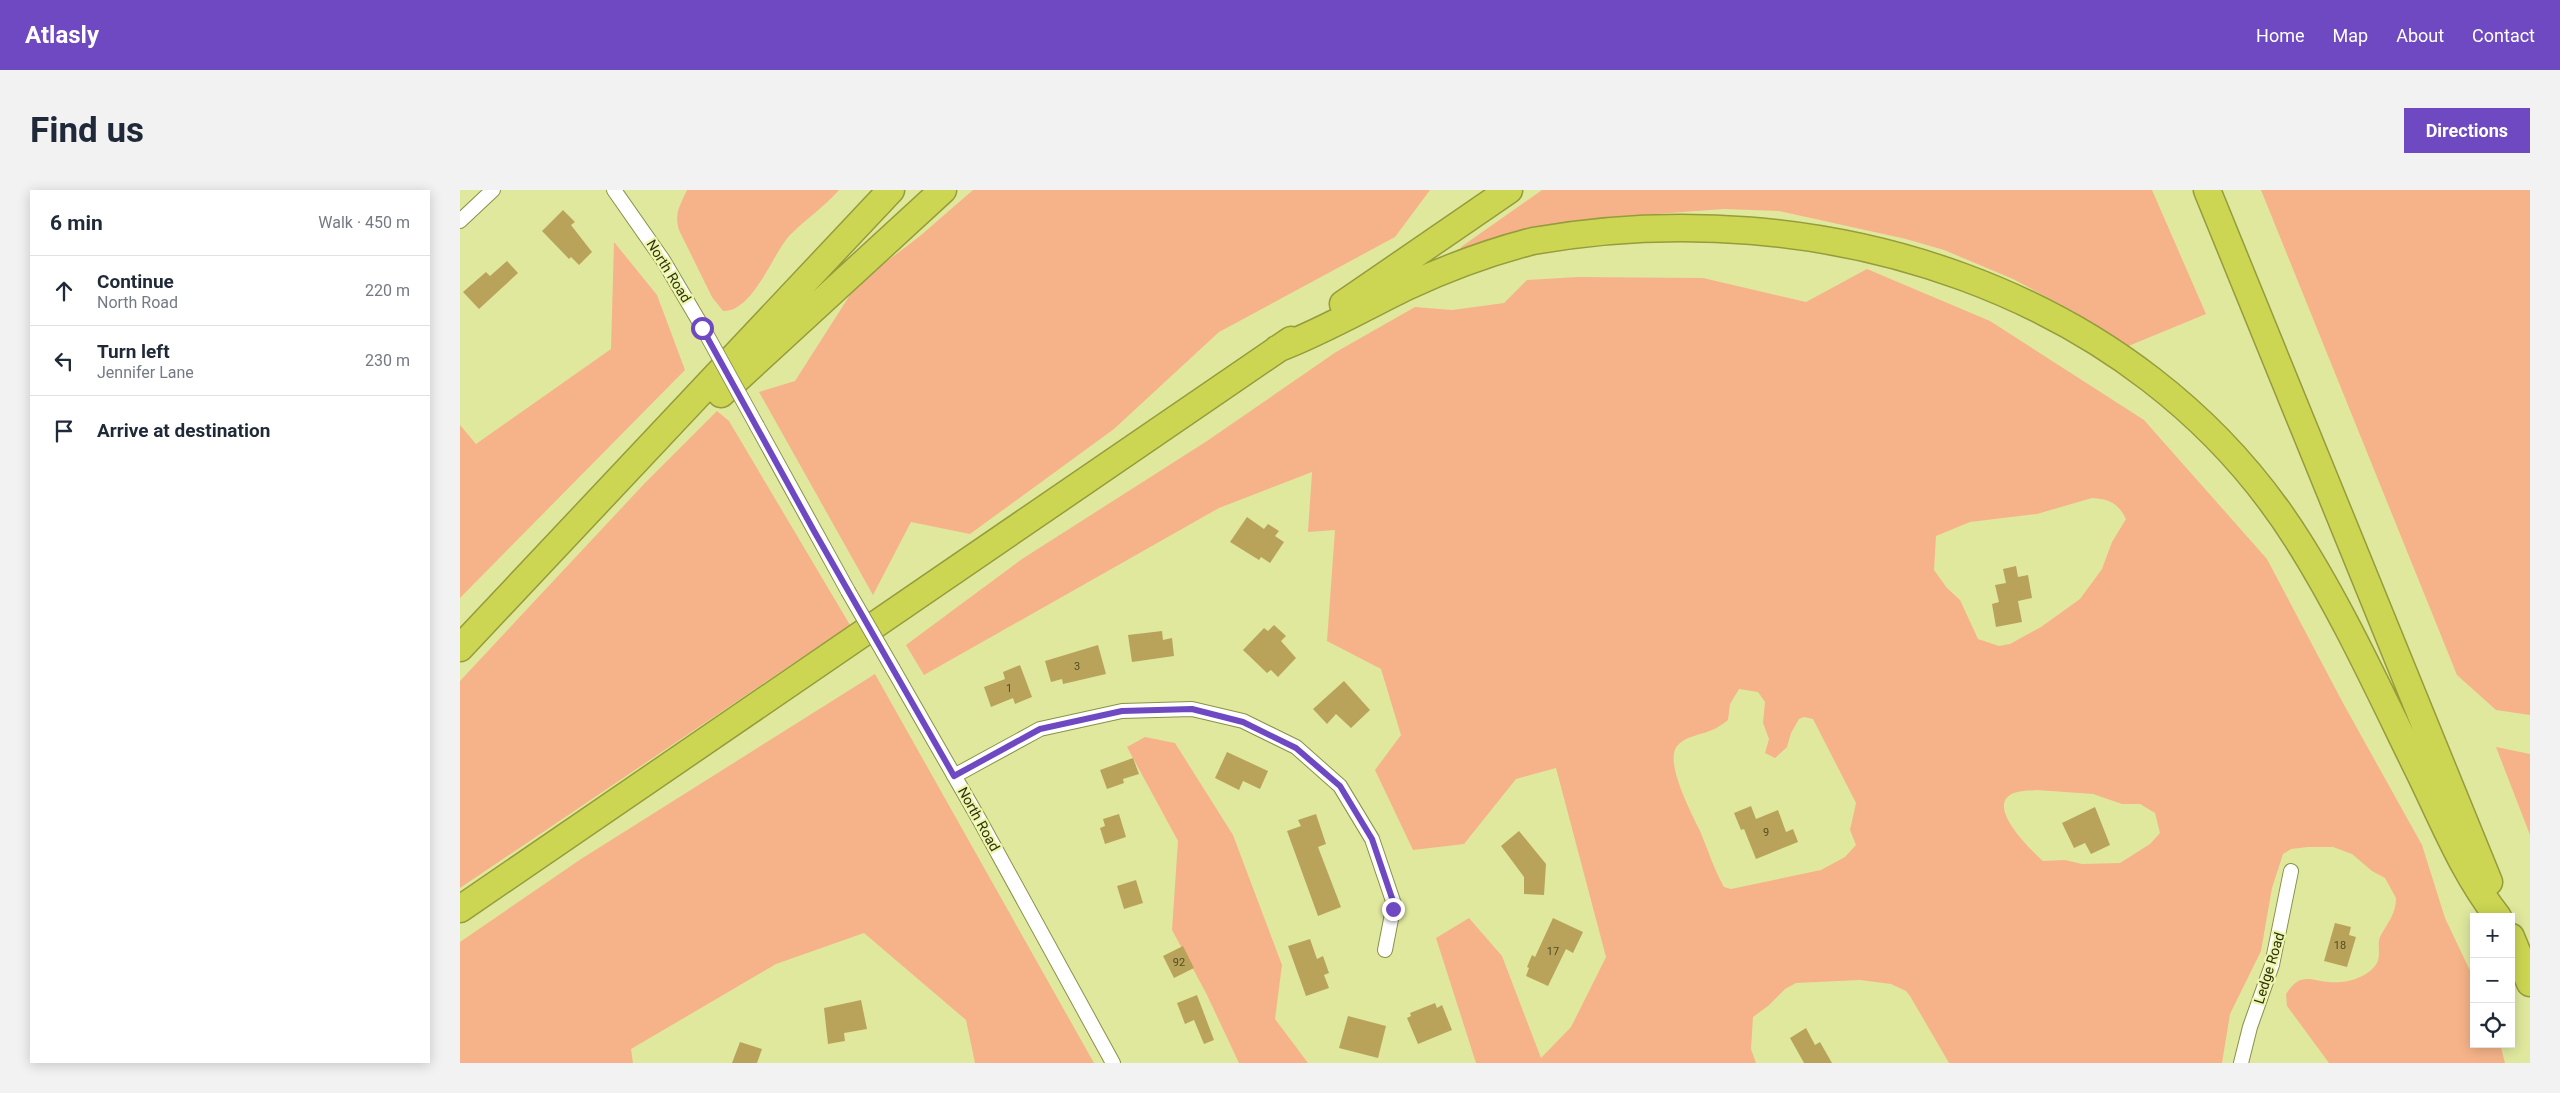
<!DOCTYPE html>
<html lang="en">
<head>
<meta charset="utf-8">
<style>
	:root { --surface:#fff; --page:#f2f2f3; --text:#1f2937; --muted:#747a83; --line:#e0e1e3; --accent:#6e49c2 }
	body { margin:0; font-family:Roboto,sans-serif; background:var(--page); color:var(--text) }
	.controls { position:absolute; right:15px; bottom:15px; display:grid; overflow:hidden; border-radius:0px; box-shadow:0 2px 12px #0003 }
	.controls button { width:45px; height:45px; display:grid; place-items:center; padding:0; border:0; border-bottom:1px solid var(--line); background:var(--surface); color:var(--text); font:25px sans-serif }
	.stop { position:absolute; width:15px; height:15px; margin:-11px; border:4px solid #6e49c2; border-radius:50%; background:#fff }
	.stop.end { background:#6e49c2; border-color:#fff; box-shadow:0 1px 5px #0008 }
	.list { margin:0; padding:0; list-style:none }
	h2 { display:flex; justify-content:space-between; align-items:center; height:65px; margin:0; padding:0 20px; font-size:21px }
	h2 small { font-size:16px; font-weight:400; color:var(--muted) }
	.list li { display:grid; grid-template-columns:32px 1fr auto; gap:15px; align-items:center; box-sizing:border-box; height:70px; padding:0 20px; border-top:1px solid var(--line) }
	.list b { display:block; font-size:19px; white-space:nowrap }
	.list p { margin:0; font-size:16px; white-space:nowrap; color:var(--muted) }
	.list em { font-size:16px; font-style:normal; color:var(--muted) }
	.icon { flex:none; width:28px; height:28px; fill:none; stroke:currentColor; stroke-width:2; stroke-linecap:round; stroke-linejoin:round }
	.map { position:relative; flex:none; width:2070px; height:873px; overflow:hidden; border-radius:0px }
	header { display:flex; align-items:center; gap:30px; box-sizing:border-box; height:70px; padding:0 25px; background:var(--accent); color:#fff }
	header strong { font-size:24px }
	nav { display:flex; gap:28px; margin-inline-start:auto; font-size:18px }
	.intro { display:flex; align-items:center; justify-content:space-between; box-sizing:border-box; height:120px; padding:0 30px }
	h1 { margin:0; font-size:35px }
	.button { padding:12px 22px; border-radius:0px; background:var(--accent); color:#fff; font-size:18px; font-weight:700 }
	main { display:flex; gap:30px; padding:0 30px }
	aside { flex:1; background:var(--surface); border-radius:0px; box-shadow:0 2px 12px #0003 }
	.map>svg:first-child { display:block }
</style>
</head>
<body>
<header>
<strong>Atlasly</strong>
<nav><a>Home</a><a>Map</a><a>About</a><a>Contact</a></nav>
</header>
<div class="intro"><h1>Find us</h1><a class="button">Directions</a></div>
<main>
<aside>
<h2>6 min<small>Walk · 450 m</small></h2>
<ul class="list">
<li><svg class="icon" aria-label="ahead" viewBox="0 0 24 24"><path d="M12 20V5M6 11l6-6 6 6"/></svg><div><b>Continue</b><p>North Road</p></div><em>220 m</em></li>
<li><svg class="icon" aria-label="left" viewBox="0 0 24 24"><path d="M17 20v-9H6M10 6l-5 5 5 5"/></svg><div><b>Turn left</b><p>Jennifer Lane</p></div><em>230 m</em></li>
<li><svg class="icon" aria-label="arrive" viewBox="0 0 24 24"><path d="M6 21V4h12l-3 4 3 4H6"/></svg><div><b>Arrive at destination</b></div></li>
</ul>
</aside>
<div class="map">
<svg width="2070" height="873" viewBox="0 0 2070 873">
	<rect width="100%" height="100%" fill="#e0e89e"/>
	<path fill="#f6b389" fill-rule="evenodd" d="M227,0H379C364,17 346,29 330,45C313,63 293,122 263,121L252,107L219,40C214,24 220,15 227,0Z
		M513,0H970L935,47L759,142L654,239L510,344L451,332L413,405L299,202L335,191L397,94L460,46Z
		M1082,0H1692L1746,124L1666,157L1613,121L1553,89L1484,60L1446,49L1319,21L1264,19L1141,28L1004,64L1001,57Z
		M1801,0H2070V525L2036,520L1997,485Z
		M154,52L197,105L225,180L0,408V235L16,254L151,159Z
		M1407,79L1530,131L1684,230L1807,369L1883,513L1962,655L1985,728L2014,789V854H2040L2045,873H1869L1827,816L1826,804C1840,782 1849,790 1869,792C1885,794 1908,788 1917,773C1921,765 1917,754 1920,747C1927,733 1936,725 1936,708L1925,688L1912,681L1892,664L1873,657H1848L1831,659L1823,664L1812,698L1801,761L1770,824L1762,873H1489L1450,806L1446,801L1431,794L1400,790L1336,793L1325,799L1308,816L1293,827L1291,859L1296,873H1016L976,748L1009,728L1042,766L1081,868L1111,837L1146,767L1096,578L1056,589L1004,654L953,660L915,580L941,545L921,479L867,451L875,340L848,342L852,282L759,318L464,485L446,455L562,369L747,251L876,162L955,117L992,120L1044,113L1067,90L1118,87L1243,88L1346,112ZM1632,308C1649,309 1658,313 1666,329L1652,352L1642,379L1620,409L1581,437L1550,454L1539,456L1518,449L1500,410L1487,398L1474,380L1476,346L1510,332L1577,324ZM1279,499L1298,502L1305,512L1303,533L1309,549L1305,563L1315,568L1327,557L1331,543L1339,529L1344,527L1353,529L1396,613L1390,640L1396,655L1385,667L1361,680L1271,699L1264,697C1254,679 1248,660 1240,641C1232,624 1204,572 1217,556C1225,546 1241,545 1252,540C1257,538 1263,534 1268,530L1270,514ZM1577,600L1633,604L1662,614H1680L1695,623L1700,643L1690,654L1660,673L1622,674L1605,670L1583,671C1572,661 1528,619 1550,605C1558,600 1569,601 1577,600Z
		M257,221L269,231L390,435L0,698V491L184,294Z
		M415,484L634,873H515L506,830L404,743L316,774L171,859L173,873H0V752L121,669Z
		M685,547L715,553L773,645L822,775L815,829L848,873H779L746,803L712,740L718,651L667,557Z
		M2036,557L2070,564V645Z"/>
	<path fill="#b9a35b" d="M103,20L115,32L111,35L132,62L119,75L111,67L109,69L82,41Z
		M47,71L58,83L19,119L3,102L26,82L30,86Z
		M787,327L804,339L808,334L819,341L815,346L824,352L810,373L801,367L799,370L770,352Z
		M1556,376L1558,387L1568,385L1572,408L1558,411L1562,432L1536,437L1532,414L1539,412L1535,395L1546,393L1543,379Z
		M814,435L826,446L821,451L836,468L818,487L811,480L807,483L783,460L804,438L808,441Z
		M702,441L703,450L712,448L714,466L672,472L668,445Z
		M638,455L646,484L603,494L602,489L591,492L585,471Z
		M560,475L572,507L555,514L553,508L531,517L524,497L545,489L543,482Z
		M884,491L910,520L891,538L876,524L867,534L853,519Z
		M767,562L808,581L800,599L783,591L779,600L755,588Z
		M673,568L679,584L663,589L664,593L647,599L640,580Z
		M1291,616L1296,629L1318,620L1326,642L1333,639L1338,652L1296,669L1284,639L1281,640L1274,623Z
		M1635,617L1650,655L1631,664L1625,653L1614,658L1602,633Z
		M659,624L666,647L645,654L640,638L645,636L643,629Z
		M856,624L866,654L858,657L881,717L858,726L827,641L841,636L838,630Z
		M1059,641L1086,674L1084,705L1064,704V687L1041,656Z
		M676,690L683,713L664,719L657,696Z
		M1093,728L1123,742L1113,763L1106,759L1088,796L1066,786L1069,778L1067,777L1072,765L1075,767Z
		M1875,733L1891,737L1889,745L1896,747L1887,777L1864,771Z
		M850,749L857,769L863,766L869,783L864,785L869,798L846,806L828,756Z
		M723,756L734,778L714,788L703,766Z
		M737,805L754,850L744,854L734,830L725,834L717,813Z
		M401,810L407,839L384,843L385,851L368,854L364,818Z
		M975,813L977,818L982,815L992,840L958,854L947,828L951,826L950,823Z
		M888,826L926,836L918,868L879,858Z
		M1346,838L1355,855L1360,852L1372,873H1344L1330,848Z
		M280,852L302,859L297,873H272Z"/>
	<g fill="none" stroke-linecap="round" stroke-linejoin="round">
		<g stroke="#8a9049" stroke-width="16">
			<path id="minor" d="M154,0L203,70L243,138
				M0,31L33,0
				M297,236L388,401
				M433,479L519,629L653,873
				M494,586L580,539L662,521L732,519L783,531L836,557L880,596L912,649L934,714L925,760
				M1781,873L1790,837L1812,775L1831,681"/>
		</g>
		<g stroke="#959c3c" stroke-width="29">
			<path id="motorway" d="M1747,0L2029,692
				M883,114L1049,0
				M817,159C862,142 903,118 946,97C987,78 1030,62 1073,51C1359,0 1678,98 1837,349C1884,423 1923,509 1962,588C1985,636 2005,685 2038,727
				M261,204L483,0
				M0,458L431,0
				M0,719L831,150
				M2051,747L2070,793"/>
		</g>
		<use href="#minor" stroke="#fff" stroke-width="14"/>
		<use href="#motorway" stroke="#ccd652" stroke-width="26"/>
		<g stroke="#8a9049" stroke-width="16" stroke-linecap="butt">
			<path id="minor-bridge" d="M243,138L297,236
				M388,401L433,479"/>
		</g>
		<use href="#minor-bridge" stroke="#fff" stroke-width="14"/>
	</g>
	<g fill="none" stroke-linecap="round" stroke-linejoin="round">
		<path stroke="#6e49c2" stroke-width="6" d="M242,138L354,341L494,586L580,539L662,521L732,519L783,532L836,558L880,596L912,649L934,714L933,719"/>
	</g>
	<g text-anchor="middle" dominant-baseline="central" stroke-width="4.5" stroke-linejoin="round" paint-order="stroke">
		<g font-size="11" fill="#514e25">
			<text x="617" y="476">3</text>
			<text x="549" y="498">1</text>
			<text x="1306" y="642">9</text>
			<text x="1880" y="755">18</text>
			<text x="1093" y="761">17</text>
			<text x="719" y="772">92</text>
		</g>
		<g font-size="14" fill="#2e3113" stroke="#edf6ab">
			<text transform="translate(209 81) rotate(58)">North Road</text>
			<text transform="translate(519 629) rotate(61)">North Road</text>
			<text transform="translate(1809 778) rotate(-73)">Ledge Road</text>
		</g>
	</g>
</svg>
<div class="controls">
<button>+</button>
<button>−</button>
<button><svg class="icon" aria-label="locate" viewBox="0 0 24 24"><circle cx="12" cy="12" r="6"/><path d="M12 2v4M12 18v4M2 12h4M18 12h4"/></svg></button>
</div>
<div class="stop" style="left:242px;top:138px"></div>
<div class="stop end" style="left:933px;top:719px"></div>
</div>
</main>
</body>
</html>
